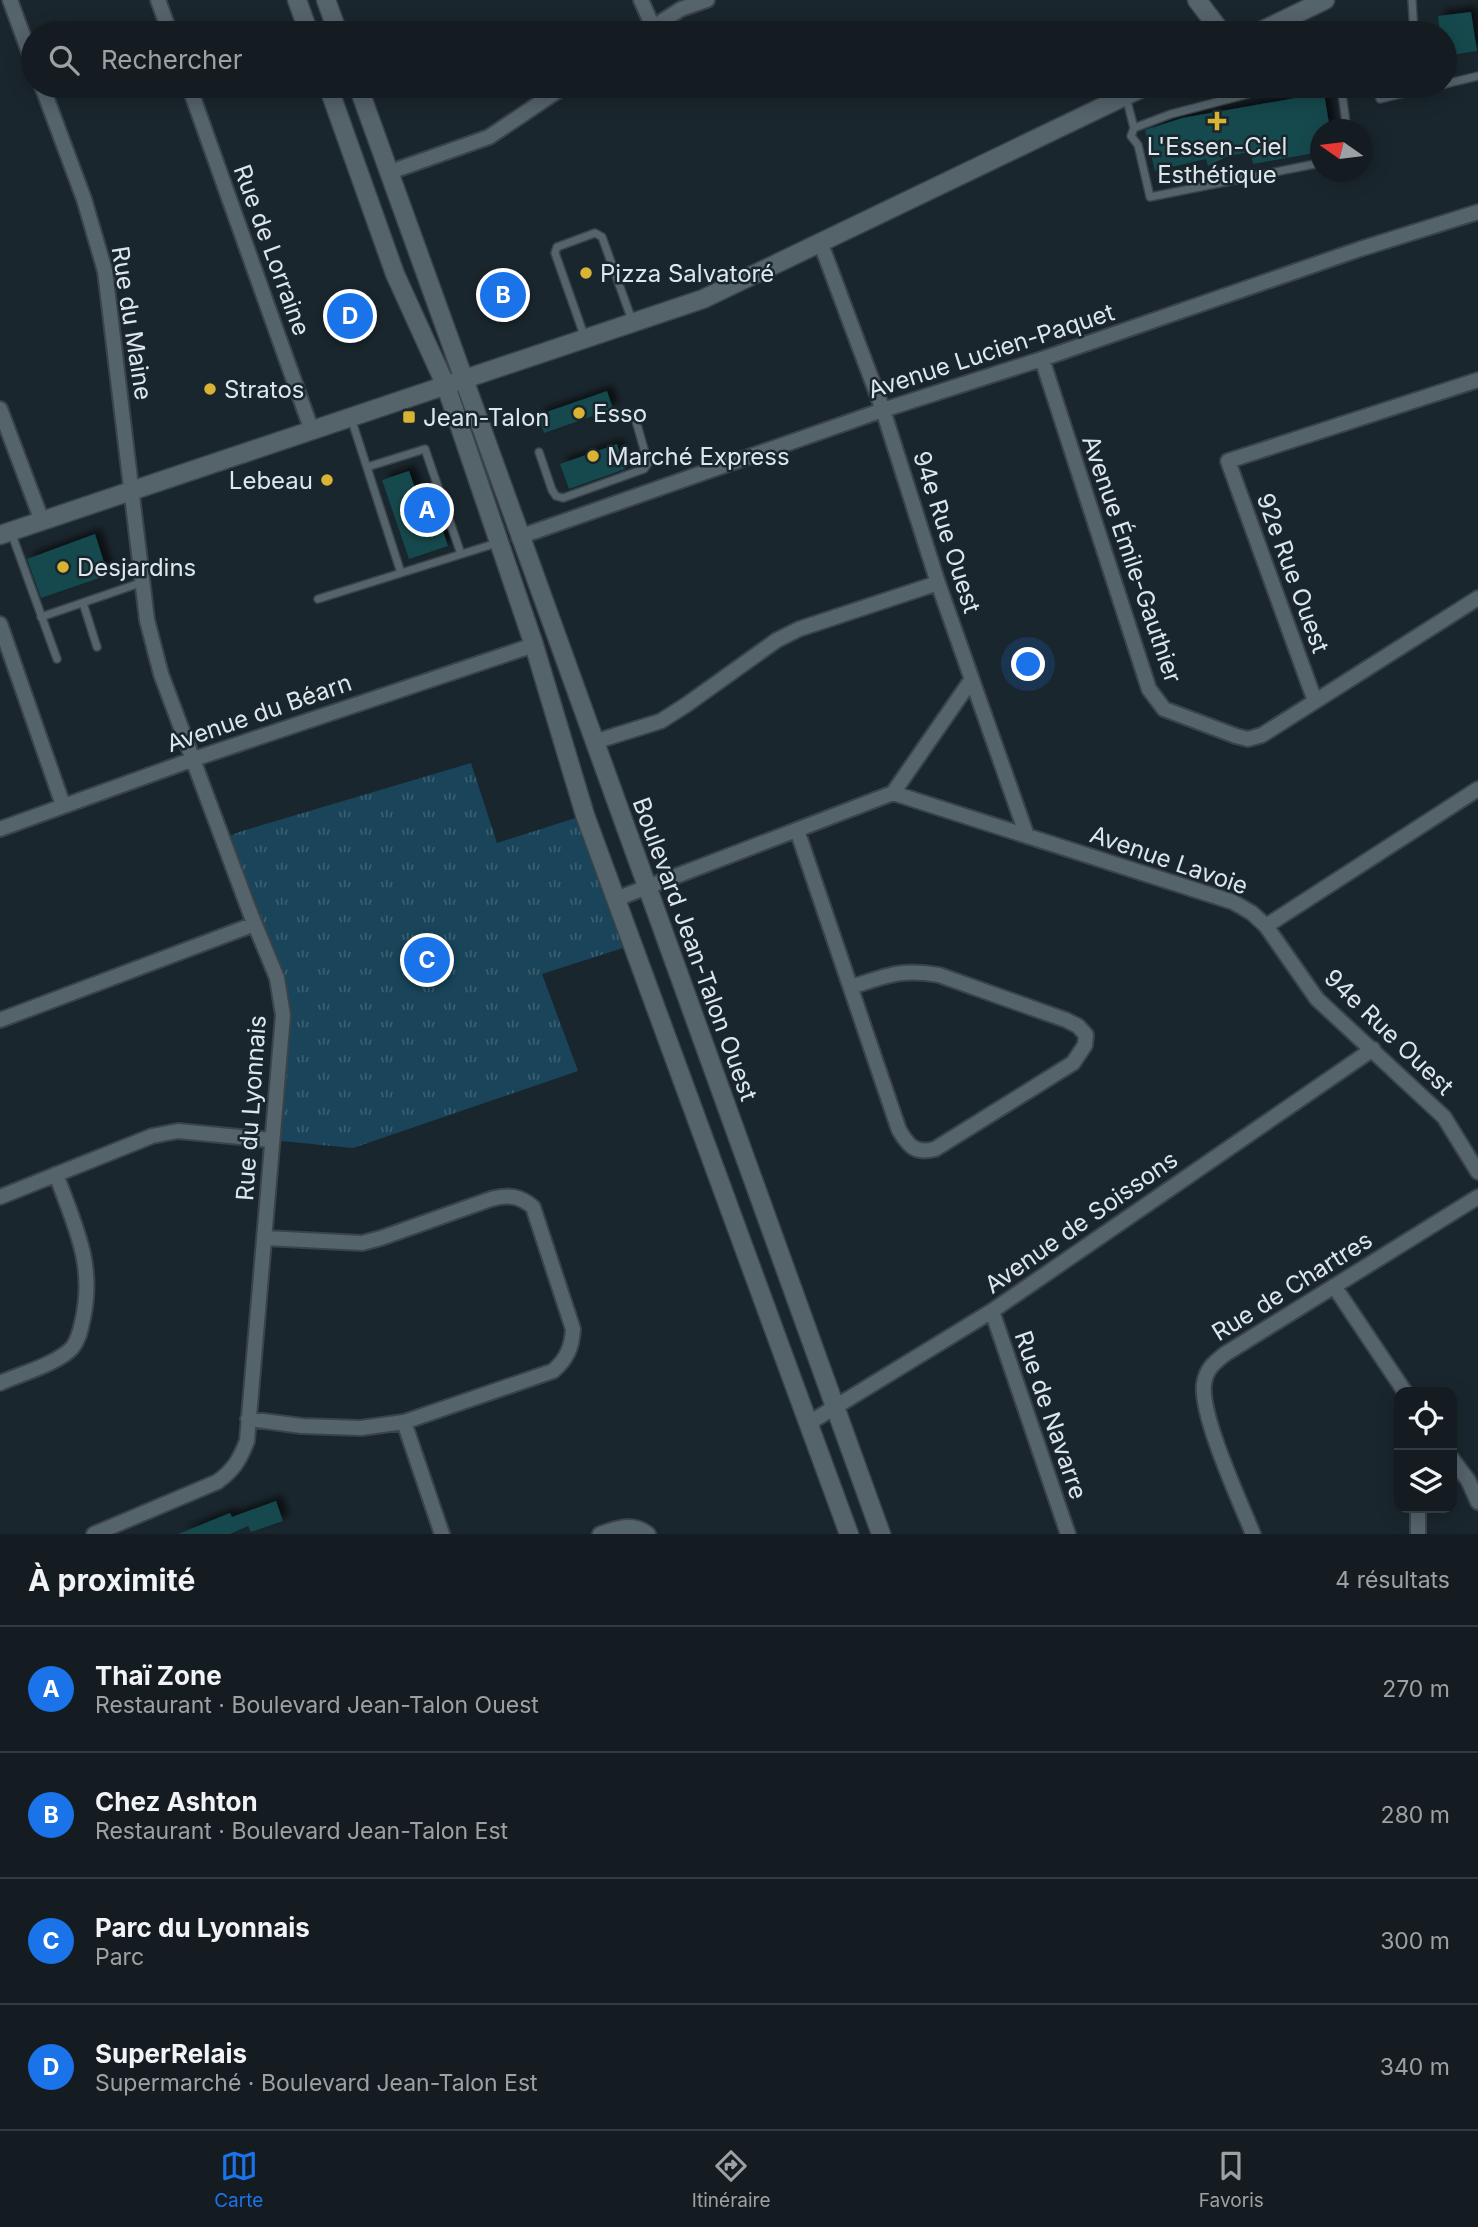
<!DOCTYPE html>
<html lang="fr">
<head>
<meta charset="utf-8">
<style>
	:root { --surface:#141c22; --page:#21292f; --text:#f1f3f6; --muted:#9da1a5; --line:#333a40; --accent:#1a73e8 }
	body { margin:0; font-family:Inter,sans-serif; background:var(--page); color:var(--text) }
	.controls { position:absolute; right:21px; bottom:21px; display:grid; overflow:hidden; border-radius:14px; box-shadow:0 4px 18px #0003 }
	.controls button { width:63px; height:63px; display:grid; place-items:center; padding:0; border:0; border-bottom:2px solid var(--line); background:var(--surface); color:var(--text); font:35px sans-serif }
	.compass { position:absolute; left:1310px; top:119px; width:63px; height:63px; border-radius:50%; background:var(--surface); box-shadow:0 4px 18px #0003; rotate:284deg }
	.you { position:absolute; left:1029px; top:665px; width:24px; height:24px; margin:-18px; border:5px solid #fff; border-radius:50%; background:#1a73e8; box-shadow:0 0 0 10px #1a73e833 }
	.badge { display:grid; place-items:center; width:46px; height:46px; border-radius:50%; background:var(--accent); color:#fff; font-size:23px; font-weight:700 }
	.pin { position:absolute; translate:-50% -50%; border:4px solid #fff; box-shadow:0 2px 7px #0006 }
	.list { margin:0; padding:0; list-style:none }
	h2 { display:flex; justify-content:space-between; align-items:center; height:91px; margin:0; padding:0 28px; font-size:30px }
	h2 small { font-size:23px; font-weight:400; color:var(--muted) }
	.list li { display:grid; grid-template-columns:46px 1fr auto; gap:21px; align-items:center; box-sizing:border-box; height:126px; padding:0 28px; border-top:2px solid var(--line) }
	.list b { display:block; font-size:26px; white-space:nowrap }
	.list p { margin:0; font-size:23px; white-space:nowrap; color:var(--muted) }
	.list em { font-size:23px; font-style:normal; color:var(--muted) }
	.icon { flex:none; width:38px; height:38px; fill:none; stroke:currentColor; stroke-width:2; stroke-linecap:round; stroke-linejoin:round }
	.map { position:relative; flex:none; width:1478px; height:1534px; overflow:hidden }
	.search { position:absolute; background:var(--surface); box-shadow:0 4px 18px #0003; left:21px; right:21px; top:21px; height:77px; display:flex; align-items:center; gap:18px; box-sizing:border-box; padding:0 24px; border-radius:38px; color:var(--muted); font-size:26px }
	.sheet { height:595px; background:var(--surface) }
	nav { display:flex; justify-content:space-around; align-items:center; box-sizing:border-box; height:98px; border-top:2px solid var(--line); background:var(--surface); font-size:19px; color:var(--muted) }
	nav a { display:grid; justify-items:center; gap:4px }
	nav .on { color:var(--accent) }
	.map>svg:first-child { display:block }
</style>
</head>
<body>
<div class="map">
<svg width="1478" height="1534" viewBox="0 0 1478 1534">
	<defs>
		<pattern id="park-tufts" width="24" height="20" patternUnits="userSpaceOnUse" patternTransform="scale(1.75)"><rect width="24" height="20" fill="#194459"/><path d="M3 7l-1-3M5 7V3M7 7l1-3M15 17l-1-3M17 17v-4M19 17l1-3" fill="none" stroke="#3a5f71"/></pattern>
		<filter id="shadow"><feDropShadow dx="6" dy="-6" stdDeviation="3.5" flood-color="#0009"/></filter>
	</defs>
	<rect width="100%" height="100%" fill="#1a262d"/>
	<path fill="url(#park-tufts)" d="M471,763L497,843L585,815L632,945L542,974L578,1071L353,1148L271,1140L283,1015L222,839L239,832Z"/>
	<path fill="#13484d" filter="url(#shadow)" d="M1471,12L1477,51L1445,56V33H1440L1438,16Z
		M1324,93L1330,130H1320V152L1253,164L1251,152L1228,156L1208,166L1206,159L1155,171L1145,130L1182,118Z
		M607,391L613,409L544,433L538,415Z
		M617,444L625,469L569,489L560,464Z
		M409,471L421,505L433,501L448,546L409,559L382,480Z
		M95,534L108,575L41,598L27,559Z
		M276,1501L283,1521L251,1532L248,1526L230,1534H178L230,1513L232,1517Z"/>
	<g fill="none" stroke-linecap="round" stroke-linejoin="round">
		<g stroke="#394348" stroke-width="10">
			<path id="lane" d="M1412,0L1414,33
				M1293,17L1297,33
				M1445,84L1478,76
				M1341,86L1347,130
				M1378,86L1380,99L1425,88V86
				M1425,88L1436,86
				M1244,95L1274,86
				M1126,97L1134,128L1171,114L1244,95L1242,86
				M1134,128L1131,136L1138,145L1150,197L1320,163
				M585,338L555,253L557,247L595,233L602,237L633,323
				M351,418L401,573
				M539,452L552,490L556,496L563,498L644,469L648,463L634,414
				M367,467L425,449L461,554
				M11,532L57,659
				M318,599L497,543
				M83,603L97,647
				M41,617L143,582"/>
		</g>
		<g stroke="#394348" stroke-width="18">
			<path id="street" d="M10,0L33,63
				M158,0L170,33
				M641,0L653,27
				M644,33L681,9L707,0
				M42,86L84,199L105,271L147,620L161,674L251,915L277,978L283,1015L247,1441C240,1459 234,1470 217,1482L94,1534
				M189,86L312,431
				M390,172L489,137L565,86
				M821,244L883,410L938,583L1027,836
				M1042,359L1149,689L1164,709L1236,736L1248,739L1262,735L1478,598
				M0,409L42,521
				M519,537L883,410L1042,359L1360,249L1478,212
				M0,624L63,805
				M1315,701L1228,461L1478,380
				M594,742L661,721L686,705L777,640L799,629L938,583
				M893,793L972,679
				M0,829L194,759L534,645
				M797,830L899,1130C909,1147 916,1154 935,1149L1073,1063L1085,1045L1086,1035L1078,1026L1066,1020L939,975C902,968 886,976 851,987
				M616,899L893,793L1233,902L1252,913L1266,926L1478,789
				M1266,926L1317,999L1444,1117L1478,1172
				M0,1020L255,924
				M0,1197L152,1136L178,1131L271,1140
				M1334,1286L1405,1392
				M992,1311L1068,1534
				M0,1383C20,1374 57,1364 72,1348C78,1341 80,1332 82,1323C96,1265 75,1227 56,1174
				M248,1419L302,1426L361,1428L404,1422L553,1371C567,1359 572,1347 573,1329L533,1207C520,1196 508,1194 491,1199L381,1238L362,1243L265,1238
				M404,1422L442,1534
				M809,1423L992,1311L1373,1049
				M1452,1459L1468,1480L1478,1502
				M600,1534C617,1528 633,1522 648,1534
				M1253,1534C1240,1501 1200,1416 1204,1384C1206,1369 1214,1363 1225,1354L1478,1197
				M1418,1534V1508"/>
		</g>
		<g stroke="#394348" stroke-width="21">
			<path id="secondary" d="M297,0L309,33
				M326,0L338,33
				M1197,0L1222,33
				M1257,33L1325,0
				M328,86L395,274L446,386L534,645L585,815L849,1534
				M358,86L881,1534
				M0,535L703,299L1146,86"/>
		</g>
		<use href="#lane" stroke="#55636b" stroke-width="7"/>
		<use href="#street" stroke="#55636b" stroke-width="14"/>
		<use href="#secondary" stroke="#55636b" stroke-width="18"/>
	</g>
	<g fill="#d9b334" stroke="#1a262d" stroke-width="2.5">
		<path d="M1213.5 110.5h7v7h7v7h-7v7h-7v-7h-7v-7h7z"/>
		<circle cx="586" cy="273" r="7"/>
		<circle cx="210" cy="389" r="7"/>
		<circle cx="579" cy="413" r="7"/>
		<rect x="402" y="410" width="14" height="14" rx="3.5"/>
		<circle cx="593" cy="456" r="7"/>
		<circle cx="327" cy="480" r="7"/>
		<circle cx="63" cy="567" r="7"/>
	</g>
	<g text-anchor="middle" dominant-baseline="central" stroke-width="5" stroke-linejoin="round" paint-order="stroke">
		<g font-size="24" fill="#dde6ea" stroke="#1a262d" text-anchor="start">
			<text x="1217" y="146" text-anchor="middle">L'Essen-Ciel<tspan x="1217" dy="28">Esthétique</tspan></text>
			<text x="600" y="273">Pizza Salvatoré</text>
			<text x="224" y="389">Stratos</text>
			<text x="593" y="413">Esso</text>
			<text x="423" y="417">Jean-Talon</text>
			<text x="607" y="456">Marché Express</text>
			<text x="313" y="480" text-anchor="end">Lebeau</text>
			<text x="77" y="567">Desjardins</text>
		</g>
		<g font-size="24" fill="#dde6ea" stroke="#1a262d">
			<text transform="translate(272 250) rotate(70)">Rue de Lorraine</text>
			<text transform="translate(132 323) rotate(81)">Rue du Maine</text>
			<text transform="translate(991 351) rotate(-18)">Avenue Lucien-Paquet</text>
			<text transform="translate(947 532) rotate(72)">94e Rue Ouest</text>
			<text transform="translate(1132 559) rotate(71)">Avenue Émile-Gauthier</text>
			<text transform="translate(1293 573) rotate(70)">92e Rue Ouest</text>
			<text transform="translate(259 713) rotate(-19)">Avenue du Béarn</text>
			<text transform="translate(1169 860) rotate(19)">Avenue Lavoie</text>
			<text transform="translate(695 949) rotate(70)">Boulevard Jean-Talon Ouest</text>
			<text transform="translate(1389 1032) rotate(44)">94e Rue Ouest</text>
			<text transform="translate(251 1108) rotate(-86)">Rue du Lyonnais</text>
			<text transform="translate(1081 1222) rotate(-35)">Avenue de Soissons</text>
			<text transform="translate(1292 1286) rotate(-32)">Rue de Chartres</text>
			<text transform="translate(1051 1415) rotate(71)">Rue de Navarre</text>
		</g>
	</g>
</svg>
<div class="controls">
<button><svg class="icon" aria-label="locate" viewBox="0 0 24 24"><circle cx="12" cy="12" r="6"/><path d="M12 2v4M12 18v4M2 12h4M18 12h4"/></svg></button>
<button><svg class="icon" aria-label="layers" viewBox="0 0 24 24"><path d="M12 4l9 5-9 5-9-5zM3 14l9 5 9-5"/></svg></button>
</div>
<svg class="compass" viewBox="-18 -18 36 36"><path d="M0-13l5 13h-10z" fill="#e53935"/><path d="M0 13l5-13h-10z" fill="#9da1a5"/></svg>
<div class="you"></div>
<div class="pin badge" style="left:427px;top:510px">A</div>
<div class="pin badge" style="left:503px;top:295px">B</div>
<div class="pin badge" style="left:427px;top:960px">C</div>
<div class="pin badge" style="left:350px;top:316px">D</div>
<div class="search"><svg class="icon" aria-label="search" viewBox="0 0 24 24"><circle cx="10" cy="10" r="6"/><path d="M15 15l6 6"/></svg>Rechercher</div>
</div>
<section class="sheet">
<h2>À proximité<small>4 résultats</small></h2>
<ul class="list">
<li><span class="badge">A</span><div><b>Thaï Zone</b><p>Restaurant · Boulevard Jean-Talon Ouest</p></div><em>270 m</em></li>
<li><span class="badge">B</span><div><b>Chez Ashton</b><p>Restaurant · Boulevard Jean-Talon Est</p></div><em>280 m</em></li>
<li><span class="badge">C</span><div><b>Parc du Lyonnais</b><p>Parc</p></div><em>300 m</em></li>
<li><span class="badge">D</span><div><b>SuperRelais</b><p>Supermarché · Boulevard Jean-Talon Est</p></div><em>340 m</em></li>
</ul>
</section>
<nav>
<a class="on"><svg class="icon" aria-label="map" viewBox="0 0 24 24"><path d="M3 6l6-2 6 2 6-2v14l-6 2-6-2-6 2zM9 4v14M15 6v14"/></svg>Carte</a>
<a><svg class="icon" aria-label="directions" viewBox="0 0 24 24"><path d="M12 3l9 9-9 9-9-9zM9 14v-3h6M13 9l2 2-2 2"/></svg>Itinéraire</a>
<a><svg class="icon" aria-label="saved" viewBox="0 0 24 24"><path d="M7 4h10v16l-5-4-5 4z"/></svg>Favoris</a>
</nav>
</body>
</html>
